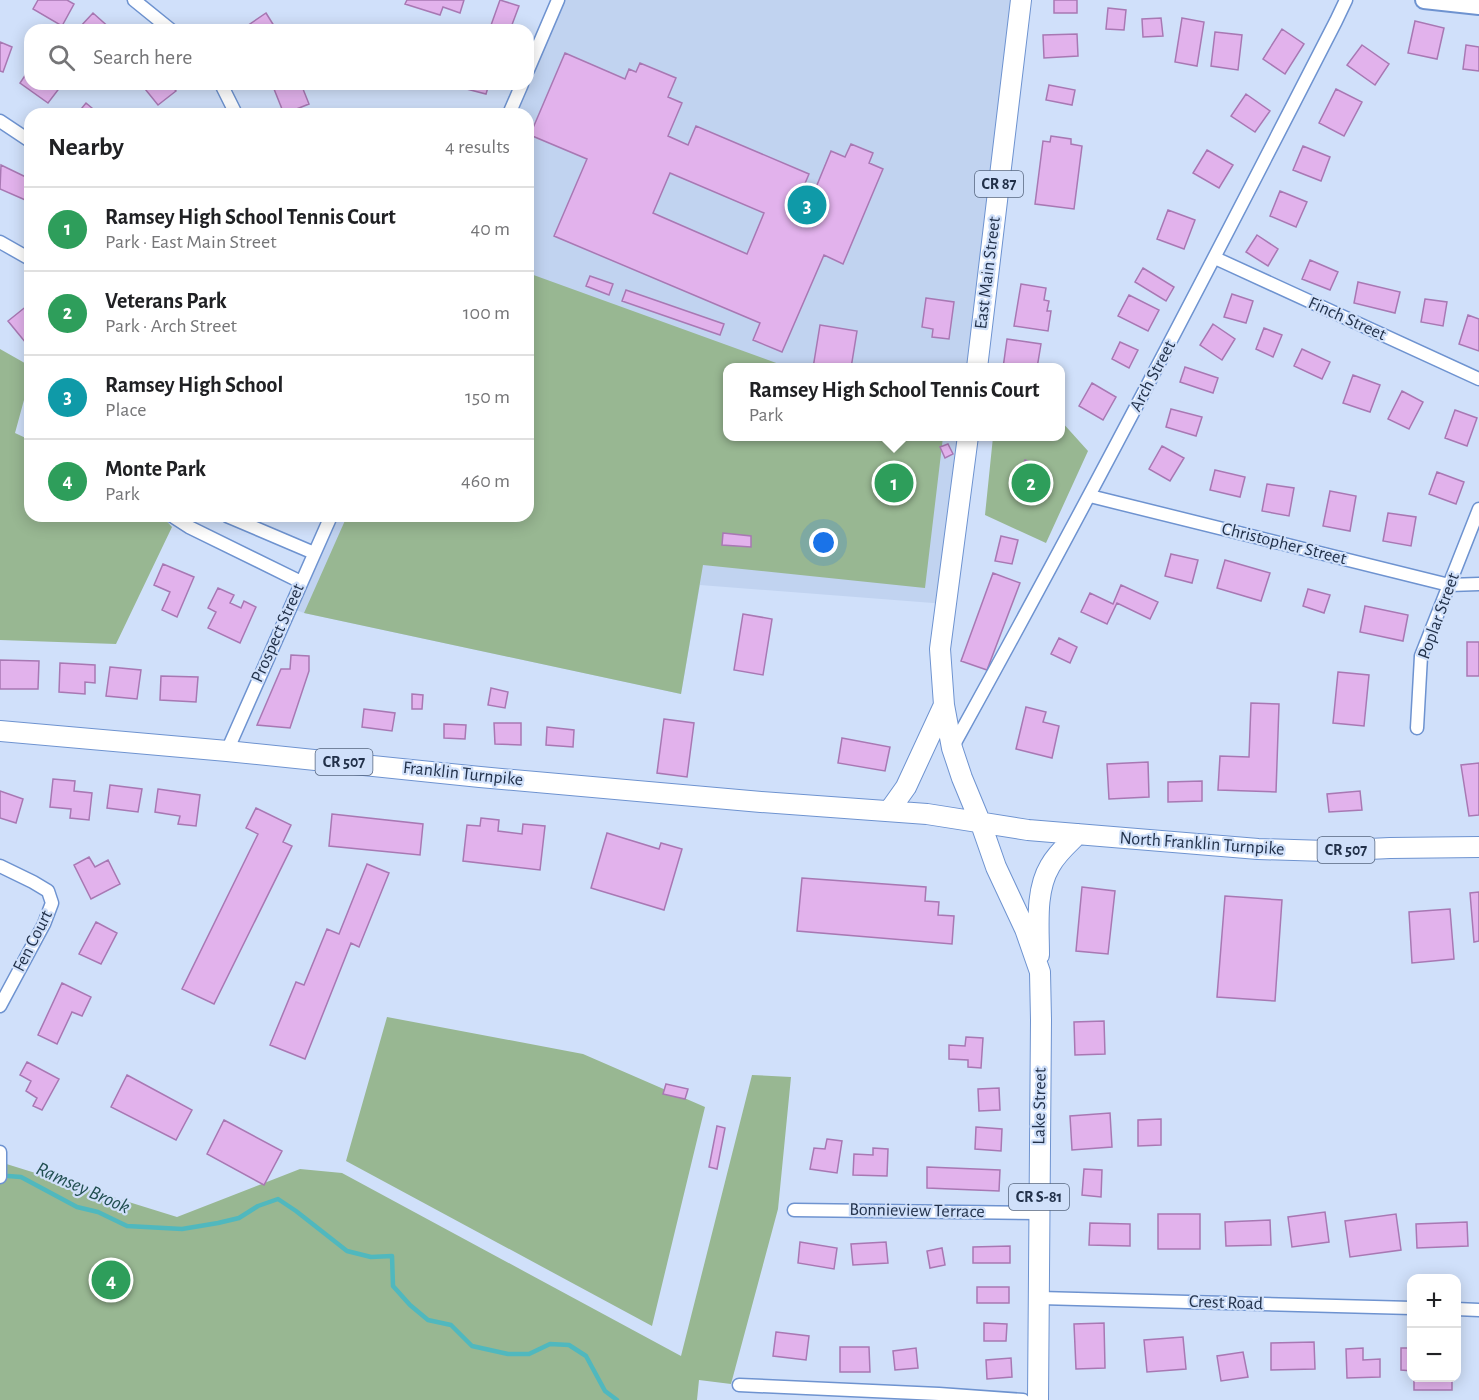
<!DOCTYPE html>
<html lang="en">
<head>
<meta charset="utf-8">
<style>
	:root { --surface:#fff; --page:#f6f6f6; --text:#202124; --muted:#757577; --line:#e0e0e0; --accent:#745a2b }
	body { margin:0; font-family:"Alegreya Sans",sans-serif; background:var(--page); color:var(--text) }
	.controls { position:absolute; right:18px; bottom:18px; display:grid; overflow:hidden; border-radius:12px; box-shadow:0 3px 15px #0003 }
	.controls button { width:54px; height:54px; display:grid; place-items:center; padding:0; border:0; border-bottom:2px solid var(--line); background:var(--surface); color:var(--text); font:30px sans-serif }
	.you { position:absolute; left:824px; top:543px; width:21px; height:21px; margin:-15px; border:4px solid #fff; border-radius:50%; background:#1a73e8; box-shadow:0 0 0 9px #1a73e833 }
	.badge { display:grid; place-items:center; width:39px; height:39px; border-radius:50%; background:var(--accent); color:#fff; font-size:20px; font-weight:700 }
	.pin { position:absolute; translate:-50% -50%; border:3px solid #fff; box-shadow:0 2px 6px #0006 }
	.popup { position:absolute; left:723px; top:363px; width:342px; height:78px; box-sizing:border-box; display:grid; place-content:center; border-radius:12px; background:var(--surface); filter:drop-shadow(0 2px 4px #0005); font-size:20px; white-space:nowrap; color:var(--muted) }
	.popup b { font-size:22px; color:var(--text) }
	.popup::after { content:''; position:absolute; left:50%; top:100%; margin-left:-12px; border:12px solid transparent; border-top-color:var(--surface) }
	.list { margin:0; padding:0; list-style:none }
	h2 { display:flex; justify-content:space-between; align-items:center; height:78px; margin:0; padding:0 24px; font-size:26px }
	h2 small { font-size:20px; font-weight:400; color:var(--muted) }
	.list li { display:grid; grid-template-columns:39px 1fr auto; gap:18px; align-items:center; box-sizing:border-box; height:84px; padding:0 24px; border-top:2px solid var(--line) }
	.list b { display:block; font-size:22px; white-space:nowrap }
	.list p { margin:0; font-size:20px; white-space:nowrap; color:var(--muted) }
	.list em { font-size:20px; font-style:normal; color:var(--muted) }
	.icon { flex:none; width:33px; height:33px; fill:none; stroke:currentColor; stroke-width:2; stroke-linecap:round; stroke-linejoin:round }
	.map { position:relative; flex:none; width:1479px; height:1400px; overflow:hidden }
	.search { position:absolute; background:var(--surface); box-shadow:0 3px 15px #0003; left:24px; top:24px; width:510px; height:66px; display:flex; align-items:center; gap:15px; box-sizing:border-box; padding:0 21px; border-radius:18px; color:var(--muted); font-size:22px }
	.panel { position:absolute; background:var(--surface); box-shadow:0 3px 15px #0003; left:24px; top:108px; width:510px; height:414px; border-radius:18px }
	.map>svg:first-child { display:block }
</style>
</head>
<body>
<div class="map">
<svg width="1479" height="1400" viewBox="0 0 1479 1400">
	<rect width="100%" height="100%" fill="#d0e0fa"/>
	<path fill="#c1d3f0" d="M558,0H1021L977,367L728,368V436L968,437L946,604L700,585L681,694L304,613L290,608L331,516H528V114H509L522,84H528V70Z"/>
	<path fill="#98b792" d="M528,273L779,364L782,367L728,368V436L943,437L925,588L703,565L681,694L304,613L347,516H528Z
		M0,349L30,366V378L15,433L30,440V516H162L172,527L116,644L0,640Z
		M1061,421L1088,451L1046,543L985,515L993,437L1060,436Z
		M387,1017L583,1054L705,1107L652,1326L346,1161Z
		M752,1075L791,1077L778,1209L731,1384L699,1380L697,1400H0V1162L177,1217L300,1169L342,1173L681,1356Z"/>
	<g fill="none" stroke-linecap="round" stroke-linejoin="round">
		<path stroke="#50b8be" stroke-width="4.5" d="M8,1176L21,1177L77,1207L98,1212L127,1226L182,1229L218,1223L239,1218L258,1206L278,1199L296,1211L347,1251L371,1257L392,1256L393,1286L410,1305L428,1320L451,1325L472,1346L508,1354H529L550,1344L569,1345L586,1356L605,1391L617,1400"/>
	</g>
	<path fill="#e2b2ec" stroke="#a878b3" stroke-width="1.5" fill-rule="evenodd" d="M38,0H67L74,4L62,26L33,9Z
		M407,0H464L460,13L443,7L440,15L405,4Z
		M500,0L519,6L510,30H496L490,28Z
		M1054,0H1077V13H1054Z
		M1108,8L1126,10L1124,30L1106,29Z
		M93,13L112,30H81L79,28Z
		M266,13L276,29L274,30H241Z
		M1161,18L1163,36L1143,37L1142,19Z
		M1182,18L1204,22L1197,66L1175,62Z
		M1415,21L1444,28L1437,59L1408,53Z
		M1282,29L1304,44L1285,74L1263,59Z
		M1215,32L1242,35L1238,70L1211,66Z
		M1077,34L1078,56L1044,58L1043,35Z
		M0,42L12,47L3,72L0,71Z
		M1362,45L1389,64L1375,85L1347,65Z
		M1466,45L1479,47V71L1463,69Z
		M565,53L625,79L629,69L636,72L640,63L676,78L668,97L682,103L668,136L688,145L696,126L809,174L801,193L812,197L831,151L845,157L851,144L873,153L869,163L883,169L843,264L824,255L782,352L753,340L760,323L554,236L587,159L530,135ZM670,173L764,213L747,254L653,213Z
		M30,68V84H58L61,86L48,103L20,83Z
		M141,84H170L176,91L158,105Z
		M272,84H301L309,104L284,114Z
		M456,84H489L486,94L455,86Z
		M1049,85L1075,90L1072,105L1046,100Z
		M1336,89L1362,102L1344,136L1319,123Z
		M1246,94L1270,111L1255,132L1231,116Z
		M86,103L99,114H77Z
		M1051,136L1071,139V144L1082,146L1074,209L1035,204L1043,141L1050,142Z
		M1303,146L1330,157L1321,181L1293,170Z
		M1207,150L1233,165L1219,188L1193,173Z
		M1,165L30,179V202L0,189Z
		M1280,191L1307,202L1296,227L1270,216Z
		M1168,210L1195,220L1184,249L1157,239Z
		M1257,235L1278,249L1268,266L1246,252Z
		M1310,260L1338,272L1330,290L1302,279Z
		M1143,268L1174,287L1166,301L1135,282Z
		M590,276L613,284L609,295L586,286Z
		M1358,282L1400,292L1395,313L1354,303Z
		M1021,284L1046,288L1044,300L1049,301L1047,311H1051L1048,331L1014,326Z
		M626,290L724,324L720,335L622,301Z
		M1232,294L1253,301L1246,323L1224,317Z
		M1129,295L1159,310L1148,331L1118,316Z
		M926,298L954,302L949,339L932,337L933,329L922,327Z
		M1425,299L1447,302L1443,326L1421,322Z
		M28,305L30,308V348L8,321Z
		M1468,315L1479,319V351L1459,344Z
		M1213,324L1235,339L1222,360L1200,345Z
		M820,325L857,331L851,368H813Z
		M1264,328L1282,335L1273,357L1256,349Z
		M1007,339L1041,344L1037,368H1003Z
		M1120,342L1138,350L1129,368L1112,359Z
		M1302,349L1330,362L1322,379L1294,366Z
		M1185,367L1218,378L1213,393L1180,382Z
		M1353,375L1380,385L1370,412L1343,403Z
		M1092,383L1116,397L1103,420L1079,406Z
		M1402,391L1423,402L1409,429L1388,419Z
		M1171,409L1202,417L1196,436L1166,427Z
		M1455,410L1477,418L1467,446L1445,438Z
		M948,444L953,454L945,458L940,447Z
		M1162,446L1184,458L1170,481L1149,469Z
		M1025,460L1039,465L1034,478L1021,473Z
		M1215,470L1245,477L1240,497L1210,490Z
		M1437,472L1464,482L1456,504L1429,494Z
		M1267,484L1294,488L1289,516L1262,511Z
		M1330,491L1356,496L1350,531L1323,526Z
		M1388,513L1416,517L1411,546L1383,541Z
		M723,533L751,536V547L722,545Z
		M1001,536L1018,540L1012,564L995,561Z
		M1171,554L1198,560L1192,583L1165,576Z
		M1225,560L1270,573L1261,601L1217,588Z
		M163,564L194,577L177,617L162,610L170,592L154,585Z
		M993,573L1020,583L987,670L961,661Z
		M1121,585L1158,602L1150,619L1117,603L1107,624L1081,612L1090,593L1113,604Z
		M218,588L234,595L230,603L241,608L244,601L256,607L240,643L208,628L216,612L208,608Z
		M1308,589L1330,595L1324,613L1303,606Z
		M1365,606L1408,615L1403,641L1360,632Z
		M743,614L772,619L763,675L734,670Z
		M1059,638L1077,647L1070,663L1051,654Z
		M1467,642H1479V676H1467Z
		M291,655L309,656V671L290,728L257,725L281,669H290Z
		M0,660L39,661L38,689H0Z
		M60,663L95,665V683L85,682V694L59,692Z
		M110,667L141,670L137,699L106,696Z
		M1338,672L1369,675L1364,726L1333,723Z
		M161,676L198,677L196,702L160,700Z
		M491,688L508,692L505,708L488,705Z
		M412,694L423,695L422,709H412Z
		M1251,703L1279,704L1276,792L1218,790L1220,756L1249,757Z
		M1026,707L1046,712L1043,722L1059,726L1052,758L1016,749Z
		M364,709L395,713L392,731L362,727Z
		M664,719L694,723L687,777L657,773Z
		M494,723H521V745L495,744Z
		M444,724L466,725L465,739L444,738Z
		M547,727L574,730L573,747L546,745Z
		M842,738L890,747L885,771L838,763Z
		M1148,762L1149,797L1109,799L1107,764Z
		M1479,763V815L1469,816L1461,765Z
		M53,779L75,781L74,791L92,793L89,820L70,818L71,809L50,807Z
		M1202,781V801L1168,802V782Z
		M110,785L142,789L138,812L107,808Z
		M158,789L200,795L196,826L178,824L180,816L155,812Z
		M0,791L23,799L16,823L0,818Z
		M1360,791L1362,810L1329,812L1327,794Z
		M256,808L291,825L283,842L292,846L214,1004L182,989L258,834L246,828Z
		M332,814L423,824L420,855L329,846Z
		M481,818L499,820L498,831L522,834L523,824L545,826L540,870L463,861L467,825L480,826Z
		M607,833L659,849L661,843L682,849L664,910L591,888Z
		M89,857L95,867L108,860L120,884L91,899L74,865Z
		M367,864L389,873L359,947L351,943L305,1059L270,1045L296,982L304,985L327,929L339,934Z
		M802,878L926,887L925,901L939,902L938,915L954,916L952,944L797,931Z
		M1082,887L1115,891L1108,954L1076,951Z
		M1479,892V941L1474,942L1470,893Z
		M1225,896L1282,900L1275,1001L1217,997Z
		M1450,909L1454,959L1412,963L1409,912Z
		M96,922L117,933L101,964L79,954Z
		M62,983L91,997L82,1016L72,1012L57,1044L38,1035Z
		M1104,1021L1105,1054L1075,1055L1074,1022Z
		M966,1037L983,1038L981,1068L968,1067V1060L949,1059V1045L965,1046Z
		M27,1062L59,1079L42,1110L33,1106L37,1098L26,1091L31,1081L20,1075Z
		M127,1075L192,1110L176,1140L111,1107Z
		M666,1084L688,1089L685,1099L663,1094Z
		M999,1088L1000,1110L979,1111L978,1089Z
		M1110,1113L1112,1147L1072,1150L1070,1116Z
		M1161,1119V1145L1138,1146V1120Z
		M224,1120L282,1151L264,1185L207,1154Z
		M717,1126L725,1128L717,1169L709,1167Z
		M976,1127L1002,1129L1001,1151L975,1149Z
		M827,1139L842,1141L837,1173L810,1169L814,1148L825,1149Z
		M873,1148L888,1149L887,1176L853,1175L854,1154L873,1155Z
		M927,1167L1000,1170L999,1191L927,1188Z
		M1084,1169L1102,1170L1101,1197L1082,1195Z
		M1325,1212L1329,1242L1292,1247L1288,1217Z
		M1158,1214H1200V1249H1158Z
		M1396,1214L1401,1250L1350,1257L1345,1221Z
		M1270,1220L1271,1245L1226,1246L1225,1222Z
		M1467,1222L1468,1246L1417,1248L1416,1224Z
		M1090,1223L1130,1224V1246L1089,1245Z
		M800,1242L837,1248L834,1269L798,1263Z
		M886,1242L888,1263L853,1265L851,1244Z
		M1010,1246V1263H973V1247Z
		M942,1248L945,1265L930,1268L927,1251Z
		M977,1287H1009V1303H977Z
		M984,1323L1007,1324L1006,1341H984Z
		M1104,1323L1105,1368L1076,1369L1074,1324Z
		M776,1332L809,1336L806,1360L773,1356Z
		M1183,1337L1186,1369L1147,1372L1144,1340Z
		M1314,1342L1315,1369L1271,1370V1343Z
		M840,1347H869L870,1372H840Z
		M916,1348L918,1368L895,1370L893,1351Z
		M1363,1348V1360L1380,1359V1377L1347,1378L1346,1349Z
		M1401,1348H1412V1371L1401,1370Z
		M1243,1352L1248,1377L1221,1381L1217,1356Z
		M1011,1358L1012,1377L987,1379L986,1360Z
		M1414,1378H1452V1390H1414Z"/>
	<g fill="none" stroke-linecap="round" stroke-linejoin="round">
		<g stroke="#6e93d0" stroke-width="15">
			<path id="minor" d="M134,0L171,30
				M528,70L558,0
				M221,84L236,114
				M509,114L522,84
				M0,121L30,141
				M0,242L30,259
				M1215,258L1479,379
				M1090,496L1449,585L1479,584
				M172,516L189,527L301,582
				M227,516L314,553
				M1417,728L1421,656L1479,509
				M952,748C1085,508 1211,265 1336,21L1346,0
				M227,751L331,516
				M0,866L33,882L48,891L52,903L44,924L0,1006
				M0,1152V1177
				M794,1210L1039,1213
				M1040,1298L1412,1308
				M1456,1309L1479,1310
				M739,1385L939,1394L1023,1400"/>
		</g>
		<g stroke="#6e93d0" stroke-width="20">
			<path id="tertiary" d="M1424,0L1479,6"/>
		</g>
		<g stroke="#6e93d0" stroke-width="22">
			<path id="primary" d="M977,368L1021,0
				M968,436L940,649L944,705L952,748L962,778L981,824L996,867L1025,929L1040,972L1041,1020L1038,1400
				M0,731L227,751L480,777L761,802L927,814L1028,830L1258,849L1326,851L1390,848L1479,847
				M889,811L906,787L944,705
				M1039,955C1039,926 1035,891 1050,866C1057,853 1068,844 1078,834"/>
		</g>
		<use href="#minor" stroke="#fff" stroke-width="12"/>
		<use href="#tertiary" stroke="#fff" stroke-width="16"/>
		<use href="#primary" stroke="#fff" stroke-width="20"/>
	</g>
	<g text-anchor="middle" dominant-baseline="central" stroke-width="4.5" stroke-linejoin="round" paint-order="stroke">
		<g fill="#d0e0fa" stroke="#56667f" stroke-width="1.5">
			<rect x="975" y="171" width="48" height="26" rx="4.5"/>
			<rect x="315.5" y="749" width="57" height="26" rx="4.5"/>
			<rect x="1317.5" y="837" width="57" height="26" rx="4.5"/>
			<rect x="1009" y="1184" width="60" height="26" rx="4.5"/>
		</g>
		<g font-size="16" font-weight="bold" fill="#22314a">
			<text x="999" y="184">CR 87</text>
			<text x="344" y="762">CR 507</text>
			<text x="1346" y="850">CR 507</text>
			<text x="1039" y="1197">CR S-81</text>
		</g>
		<g font-size="18" fill="#22314a" stroke="#d0e0fa">
			<text transform="translate(988 273) rotate(-83)">East Main Street</text>
			<text transform="translate(1347 319) rotate(24)">Finch Street</text>
			<text transform="translate(1153 376) rotate(-62)">Arch Street</text>
			<text transform="translate(1284 544) rotate(14)">Christopher Street</text>
			<text transform="translate(1439 616) rotate(-70)">Poplar Street</text>
			<text transform="translate(278 633) rotate(-66)">Prospect Street</text>
			<text transform="translate(463 774) rotate(6)">Franklin Turnpike</text>
			<text transform="translate(1202 844) rotate(4)">North Franklin Turnpike</text>
			<text transform="translate(33 941) rotate(-63)">Fen Court</text>
			<text transform="translate(1040 1106) rotate(-89)">Lake Street</text>
			<text transform="translate(917 1211) rotate(1)">Bonnieview Terrace</text>
			<text transform="translate(1226 1303) rotate(2)">Crest Road</text>
		</g>
		<g font-size="20" font-style="italic" fill="#214f51" stroke="#d0e0fa">
			<text transform="translate(83 1188) rotate(24)">Ramsey Brook</text>
		</g>
	</g>
</svg>
<div class="controls">
<button>+</button>
<button>−</button>
</div>
<div class="you"></div>
<div class="pin badge" style="left:894px;top:483px;background:#2e9e5b">1</div>
<div class="popup"><b>Ramsey High School Tennis Court</b>Park</div>
<div class="pin badge" style="left:1031px;top:483px;background:#2e9e5b">2</div>
<div class="pin badge" style="left:807px;top:205px;background:#0f9aa8">3</div>
<div class="pin badge" style="left:111px;top:1280px;background:#2e9e5b">4</div>
<div class="search"><svg class="icon" aria-label="search" viewBox="0 0 24 24"><circle cx="10" cy="10" r="6"/><path d="M15 15l6 6"/></svg>Search here</div>
<section class="panel">
<h2>Nearby<small>4 results</small></h2>
<ul class="list">
<li><span class="badge" style="background:#2e9e5b">1</span><div><b>Ramsey High School Tennis Court</b><p>Park · East Main Street</p></div><em>40 m</em></li>
<li><span class="badge" style="background:#2e9e5b">2</span><div><b>Veterans Park</b><p>Park · Arch Street</p></div><em>100 m</em></li>
<li><span class="badge" style="background:#0f9aa8">3</span><div><b>Ramsey High School</b><p>Place</p></div><em>150 m</em></li>
<li><span class="badge" style="background:#2e9e5b">4</span><div><b>Monte Park</b><p>Park</p></div><em>460 m</em></li>
</ul>
</section>
</div>
</body>
</html>
